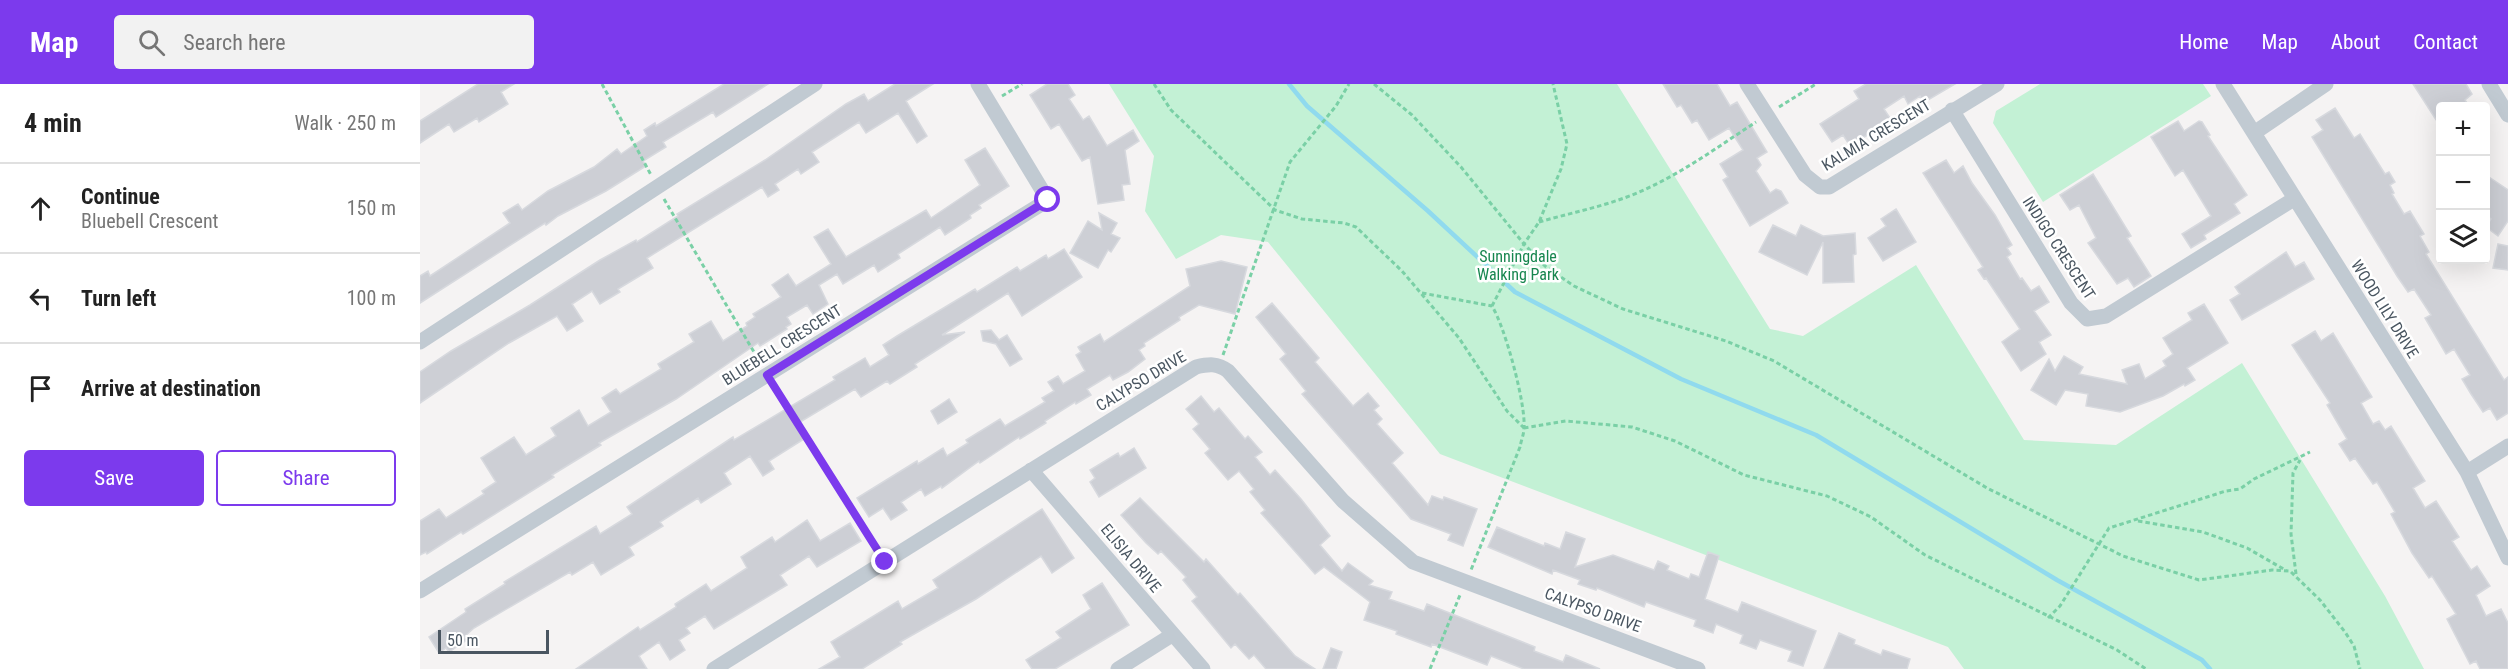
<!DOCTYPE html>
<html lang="en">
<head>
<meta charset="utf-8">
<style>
	:root { --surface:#fff; --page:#f2f2f2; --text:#222; --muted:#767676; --line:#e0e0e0; --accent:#7c3aed }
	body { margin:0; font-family:"Roboto Condensed",sans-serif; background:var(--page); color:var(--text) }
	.controls { position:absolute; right:18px; top:18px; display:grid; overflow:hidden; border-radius:6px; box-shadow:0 6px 24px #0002 }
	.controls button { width:54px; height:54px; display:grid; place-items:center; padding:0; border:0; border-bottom:2px solid var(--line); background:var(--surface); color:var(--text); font:30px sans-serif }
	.scale { position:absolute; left:18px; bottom:15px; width:111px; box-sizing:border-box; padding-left:6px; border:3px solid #4a5661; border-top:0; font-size:16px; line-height:21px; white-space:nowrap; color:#4a5661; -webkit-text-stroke:4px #fff; paint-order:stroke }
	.stop { position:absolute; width:18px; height:18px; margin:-14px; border:4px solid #7c3aed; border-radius:50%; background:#fff }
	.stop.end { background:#7c3aed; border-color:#fff; box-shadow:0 2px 6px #0008 }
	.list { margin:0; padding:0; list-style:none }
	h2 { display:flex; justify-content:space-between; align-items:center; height:78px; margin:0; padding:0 24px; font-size:26px }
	h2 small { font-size:20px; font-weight:400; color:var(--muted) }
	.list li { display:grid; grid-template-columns:39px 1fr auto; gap:18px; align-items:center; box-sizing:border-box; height:90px; padding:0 24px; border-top:2px solid var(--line) }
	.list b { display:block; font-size:22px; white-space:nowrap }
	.list p { margin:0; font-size:20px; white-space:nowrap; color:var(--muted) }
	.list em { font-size:20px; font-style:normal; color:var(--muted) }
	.actions { display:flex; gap:12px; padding:18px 24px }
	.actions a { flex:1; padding:14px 0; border:2px solid var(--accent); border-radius:6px; text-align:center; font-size:21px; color:var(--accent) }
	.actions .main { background:var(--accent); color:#fff }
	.icon { flex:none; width:33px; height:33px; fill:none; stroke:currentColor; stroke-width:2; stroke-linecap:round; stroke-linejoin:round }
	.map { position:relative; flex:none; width:2088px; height:585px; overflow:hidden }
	header { display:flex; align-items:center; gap:36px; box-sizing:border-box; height:84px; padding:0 30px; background:var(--accent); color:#fff }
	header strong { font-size:28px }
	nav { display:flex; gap:33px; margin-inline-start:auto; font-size:21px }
	.search { width:420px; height:54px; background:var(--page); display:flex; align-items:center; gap:15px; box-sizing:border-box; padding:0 21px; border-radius:6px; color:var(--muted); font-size:22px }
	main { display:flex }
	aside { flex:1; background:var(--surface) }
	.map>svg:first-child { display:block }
</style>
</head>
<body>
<header>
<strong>Map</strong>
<div class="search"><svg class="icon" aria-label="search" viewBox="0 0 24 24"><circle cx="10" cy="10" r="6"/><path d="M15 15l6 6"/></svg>Search here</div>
<nav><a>Home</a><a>Map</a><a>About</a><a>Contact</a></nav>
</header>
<main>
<aside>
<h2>4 min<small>Walk · 250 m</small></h2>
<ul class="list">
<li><svg class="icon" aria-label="ahead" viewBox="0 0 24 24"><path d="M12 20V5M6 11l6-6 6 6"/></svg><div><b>Continue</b><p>Bluebell Crescent</p></div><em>150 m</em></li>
<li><svg class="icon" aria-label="left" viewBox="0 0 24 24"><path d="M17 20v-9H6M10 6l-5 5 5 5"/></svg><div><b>Turn left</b></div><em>100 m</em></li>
<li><svg class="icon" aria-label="arrive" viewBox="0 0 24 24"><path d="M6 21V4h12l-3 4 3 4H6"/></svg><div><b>Arrive at destination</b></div></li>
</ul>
<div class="actions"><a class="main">Save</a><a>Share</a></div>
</aside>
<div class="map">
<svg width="2088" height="585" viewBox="0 0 2088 585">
	<rect width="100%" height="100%" fill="#f5f3f3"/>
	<path fill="#c3f1d5" d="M689,0H1197L1350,245L1383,252L1496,181L1604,356L1696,361L1822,279L1965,512L2004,585H1544L1528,563L1020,370L848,158L801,151L756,175L725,127L734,72Z
		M1620,0H1783L1791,12L1623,118L1573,39L1576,27Z"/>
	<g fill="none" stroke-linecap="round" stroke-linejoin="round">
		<path stroke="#90daee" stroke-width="4.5" d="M869,0L887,22L1008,127L1095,208L1261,295L1396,351L1637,496L1782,576L1790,585"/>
	</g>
	<path fill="#cdcfd5" stroke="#d7d9de" stroke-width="1.5" d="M58,0H94L81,8L88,20L59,38L57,34L34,48L29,40L0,59V37Z
		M304,0H348L296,33L293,28L243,58L246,63L223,77L226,82L186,107L138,132L126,141L125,139L0,219V192L8,187L10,192L90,139L83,129L98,120L102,126L128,107L174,83L197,65L201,70L227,52L224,46L235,39L236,42Z
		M475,0H513L486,17L507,52L497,59L478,29L446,49L439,38L392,68L399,78L381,90L378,85L355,100L359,106L348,113L342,103L227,174L233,184L198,205L200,208L180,220L172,207L152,220L163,237L147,247L137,232L89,259L0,319V288L31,267L110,221L180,176L216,156L217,158L258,132L257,130L345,76L426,20L444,10L448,17Z
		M627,0H648L655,11L649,15L663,36L669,32L687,62L713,46L719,57L705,66L710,100L702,101L704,116L678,120L670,73L662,77L639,40L631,45L610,11Z
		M1243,0H1297L1310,22L1317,18L1347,68L1337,74L1341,81L1336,87L1350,109L1356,105L1361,107L1368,119L1330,142L1303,96L1308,93L1300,80L1323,66L1309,44L1289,56L1277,36L1272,39L1261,21L1257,23Z
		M1446,0H1535L1503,19L1500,12L1488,20L1484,12L1464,25L1472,37L1451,52L1449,50L1430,62L1423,51L1412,58L1400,40L1439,15L1434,7Z
		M1993,0H2046L2052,10L2045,16L2049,22H2020V42Z
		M1915,24L1934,54L1940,50L1965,90L1969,88L1975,98L1970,101L1974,109L1972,110L1984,130L1990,127L2004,150L2000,152L2009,168L2006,170L2084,296L2088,293V329L2077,336L2070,324L2063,328L2051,310L2042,295L2050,291L2034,265L2026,270L2005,234L2011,231L1994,205L1988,208L1977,192L1892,53L1903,46L1896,36Z
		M1758,37L1764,47L1779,37L1782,38L1790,51L1788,52L1827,111L1814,120L1820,129L1784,151L1786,155L1771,164L1762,150L1791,132L1763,86L1755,92L1731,53Z
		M565,64L589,102L559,121L561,124L550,131L551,134L525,151L520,143L478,170L480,174L458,188L454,181L423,200L417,190L399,201L408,220L393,230L387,221L367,233L371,240L366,243L367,245L340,262L338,259L256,315L179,359L181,361L132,391L134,393L43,450L41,448L7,470L6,468L0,471V437L19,425L26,434L64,410L62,407L76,398L61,374L94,353L106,371L136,352L131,344L159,326L168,342L191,328L182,314L196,305L200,310L241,285L238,280L274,258L269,250L291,237L303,257L327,242L326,239L335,233L333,230L361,213L352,201L368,190L376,202L411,180L394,153L408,145L426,173L506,126L511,134L560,101L545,76Z
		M1526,76L1534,89L1543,82L1552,99L1575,131L1592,161L1587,164L1591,170L1587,173L1600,195L1602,194L1611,207L1619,202L1629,218L1614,227L1631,251L1619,258L1626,270L1601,287L1582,258L1600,245L1566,194L1564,195L1558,186L1563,183L1503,89Z
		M1673,90L1711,152L1707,154L1731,192L1714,203L1708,194L1697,200L1668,159L1676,154L1659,121L1650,126L1640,111Z
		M2066,91L2088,106V137L2078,152L2066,143L2071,135L2066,131Z
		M1476,125L1496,158L1463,177L1448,154L1466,142L1461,135Z
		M679,129L697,139L691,150L700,154L691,168L688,166L678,184L650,169L668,137L682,146Z
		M1353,141L1376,152L1381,141L1403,152L1435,149L1436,170L1433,171L1434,198L1403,199V158L1387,191L1339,168Z
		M2078,160L2088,162V186L2073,184Z
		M644,165L662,193L602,232L588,209L522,251L545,248L495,280L497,283L470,300L467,297L441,313L435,305L375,341L384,355L349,377L354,385L343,392L330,372L304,389L311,400L281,419L278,414L240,438L243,442L209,463L214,471L181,491L173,478L152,491L150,488L54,544L44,553L47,556L29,568L26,564L19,569L9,553L46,528L45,525L85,500L84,498L176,442L180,450L212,430L207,423L313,353L314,356L415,296L413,293L445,274L450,283L469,271L463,261L477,252L555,205L557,208L597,183L600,187L626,171L628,175Z
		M1866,168L1875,183L1884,178L1894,195L1822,236L1810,216L1820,210L1815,203Z
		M801,177L827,183L815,230L779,221L759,233L760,236L724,259L725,262L719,266L725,275L708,288L693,296L690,291L667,305L671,311L656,320L655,318L625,337L626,339L600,355L599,353L560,379L559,377L522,404L521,402L505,412L501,405L481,418L487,426L471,436L463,424L449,433L437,414L497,377L498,380L523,364L527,372L548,359L546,356L580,335L585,342L625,318L622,314L634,307L628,298L638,292L643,300L665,287L656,271L661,268L658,263L680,250L684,258L770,202L766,185Z
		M852,219L899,274L895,278L933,322L948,309L959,322L954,326L962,335L957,340L983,369L972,379L1008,421L1012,412L1023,416L1024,413L1057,425L1043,462L1028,456L1031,450L991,435L882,310L886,307L860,275L866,270L836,233Z
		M1784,220L1808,259L1767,284L1775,296L1765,302L1764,300L1743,312L1700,328L1666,322L1668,310L1645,306L1636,321L1611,306L1629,275L1635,287L1644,272L1663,283L1659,290L1707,300L1702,286L1719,280L1725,295L1746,282L1743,277L1753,270L1743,254L1772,236L1768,229Z
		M571,246L579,256L587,251L602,275L590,282L576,260L563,257L561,247Z
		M1895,247L1901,257L1913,249L1952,313L1941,319L1953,340L1959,337L1965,346L1971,342L2005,397L1993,404L2005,424L2016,417L2039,453L2032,457L2051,486L2057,482L2070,502L2056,511L2066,532L2081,525L2088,539V585H2060L2056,577L2050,580L2027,535L2036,530L2012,492L2009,494L1992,469L1971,430L1975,428L1957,398L1953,400L1935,374L1930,377L1919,360L1927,355L1907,321L1910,319L1872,261Z
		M781,312L794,328L799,324L825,355L828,352L842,368L835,373L850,391L855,386L881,415L910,452L900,461L922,487L928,479L953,497L949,501L972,508L969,515L1004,527L1007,520L1115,563L1114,567L1143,578L1146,571L1180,585H1104L1071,572L1067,581L1012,560L1011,563L976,550L977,547L944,536L950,518L904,483L895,490L841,429L845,426L830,408L834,405L819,387L808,396L785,369L790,365L773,345L779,340L766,325Z
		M529,315L537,328L518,340L511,327Z
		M714,364L726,384L679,413L670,398L675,394L670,386L698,369L700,373Z
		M720,414L784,478L786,475L818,511L820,509L875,572L895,585H846L834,571L829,575L815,560L811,564L772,517L777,513L763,496L766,493L741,467L738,470L726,459L701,431Z
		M622,425L654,474L632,489L621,472L556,515L480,558L482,560L442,585H399L420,573L411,558L478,517L482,525L518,504L513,496Z
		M387,436L400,457L430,439L441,457L397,483L389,472L360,491L367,501L294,545L285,532L266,544L270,549L259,556L265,566L250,576L239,558L219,572L227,585H156L218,543L220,546L256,523L255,520L286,500L291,507L327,484L321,473L352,453L355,458Z
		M1077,443L1124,462L1125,459L1140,465L1146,448L1165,455L1155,483L1193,471L1234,486L1238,477L1249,482L1247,486L1269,495L1271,490L1279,493L1288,468L1299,472L1285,515L1318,528L1322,518L1396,547L1383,582L1368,577L1372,567L1340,556L1336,565L1320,559L1323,551L1296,540L1293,549L1274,542L1276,536L1226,518L1224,523L1177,504L1176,506L1158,500L1160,496L1133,486L1132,490L1068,463Z
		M682,499L709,541L635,585H612L606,576L641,554L636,548L671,525L663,511Z
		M1419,549L1435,556L1434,560L1461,571L1463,566L1490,575L1487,585H1404Z
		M911,564L922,568L916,585H903Z"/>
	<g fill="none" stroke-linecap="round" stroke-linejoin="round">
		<path stroke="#7ad0a6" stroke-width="3" stroke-dasharray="4.5 3" stroke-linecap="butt" d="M182,0L231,91
			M734,0L751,26L855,126L882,135L924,139L936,143L982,187L1039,254L1087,327L1104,344
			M954,0L992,31L1041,83L1104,160L1125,182L1154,202L1203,225L1306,257L1354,277L1567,404L1703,472L1779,496L1852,486L1870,487L1900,516L1925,548L1934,562L1940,585
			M582,12L602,0
			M1359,23L1396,0
			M244,115L341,280
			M1119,138C1150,129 1182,123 1212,111C1257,93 1296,64 1336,38
			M1002,209L1072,222C1085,243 1106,320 1104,344C1104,350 1101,357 1100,363L1051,486
			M1072,222L1104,160L1119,138L1141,85L1147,60L1133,0
			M803,271L870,78L916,22L929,0
			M355,304L457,466
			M1104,344L1146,337L1212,343L1255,357L1324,391L1407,412L1451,433L1505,471L1697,566L1726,585
			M1718,437L1783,448L1827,464L1867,487
			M1876,490L1871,450L1873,389L1880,376
			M1628,534L1640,522L1689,444L1806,407L1820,405L1834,395L1890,368
			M1010,585L1040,511"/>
		<path stroke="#c1cad2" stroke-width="15" d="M1327,0L1385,91L1400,103H1409L1577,0
			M1803,0L2047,388L2088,474
			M2069,0L2088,31
			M1532,26L1651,219L1667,235L1686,232L1874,115
			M1834,49L1906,0
			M0,258L395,0
			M611,386L783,585
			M2047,388L2088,362
			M0,507L628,116L558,0
			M294,585L776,283C789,280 797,279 808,287L923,417L993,478L1278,585
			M698,585L752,551"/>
	</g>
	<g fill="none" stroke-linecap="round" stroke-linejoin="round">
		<path stroke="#7c3aed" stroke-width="8" d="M465,478L347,291L628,116"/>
	</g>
	<g text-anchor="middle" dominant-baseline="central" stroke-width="5" stroke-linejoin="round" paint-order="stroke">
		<g font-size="16" fill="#4a5661" stroke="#fff">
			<text transform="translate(1456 51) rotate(-31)">KALMIA CRESCENT</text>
			<text transform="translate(1639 164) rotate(57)">INDIGO CRESCENT</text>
			<text transform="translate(1965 225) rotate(58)">WOOD LILY DRIVE</text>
			<text transform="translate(362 261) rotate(-32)">BLUEBELL CRESCENT</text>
			<text transform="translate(721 297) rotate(-31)">CALYPSO DRIVE</text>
			<text transform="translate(711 474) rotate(50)">ELISIA DRIVE</text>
			<text transform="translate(1173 526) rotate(20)">CALYPSO DRIVE</text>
		</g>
		<g font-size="16" fill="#17864f" stroke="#fff">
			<text x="1098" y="172">Sunningdale<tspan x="1098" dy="18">Walking Park</tspan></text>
		</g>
	</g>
</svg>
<div class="controls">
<button>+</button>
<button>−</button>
<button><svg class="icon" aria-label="layers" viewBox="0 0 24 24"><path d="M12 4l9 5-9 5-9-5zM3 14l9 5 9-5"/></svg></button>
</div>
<div class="scale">50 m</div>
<div class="stop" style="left:628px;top:116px"></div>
<div class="stop end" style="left:465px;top:478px"></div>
</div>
</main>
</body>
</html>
